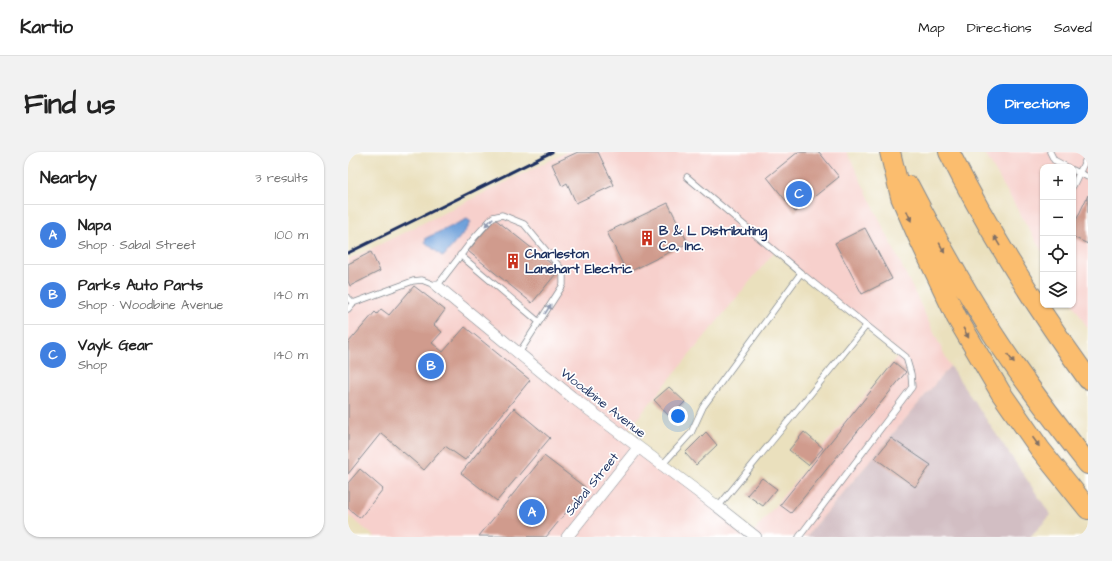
<!DOCTYPE html>
<html lang="en">
<head>
<meta charset="utf-8">
<style>
	:root { --surface:#fff; --page:#f2f2f2; --text:#222; --muted:#767676; --line:#e0e0e0; --accent:#1a73e8 }
	body { margin:0; font-family:"Architects Daughter",sans-serif; background:var(--page); color:var(--text) }
	.controls { position:absolute; right:12px; top:12px; display:grid; overflow:hidden; border-radius:8px; box-shadow:0 1px 3px #0004 }
	.controls button { width:36px; height:36px; display:grid; place-items:center; padding:0; border:0; border-bottom:1px solid var(--line); background:var(--surface); color:var(--text); font:20px sans-serif }
	.you { position:absolute; left:330px; top:264px; width:14px; height:14px; margin:-10px; border:3px solid #fff; border-radius:50%; background:#1a73e8; box-shadow:0 0 0 6px #1a73e833 }
	.badge { display:grid; place-items:center; width:26px; height:26px; border-radius:50%; background:var(--accent); color:#fff; font-size:13px; font-weight:700 }
	.pin { position:absolute; translate:-50% -50%; border:2px solid #fff; box-shadow:0 1px 4px #0006 }
	.list { margin:0; padding:0; list-style:none }
	h2 { display:flex; justify-content:space-between; align-items:center; height:52px; margin:0; padding:0 16px; font-size:17px }
	h2 small { font-size:13px; font-weight:400; color:var(--muted) }
	.list li { display:grid; grid-template-columns:26px 1fr auto; gap:12px; align-items:center; box-sizing:border-box; height:60px; padding:0 16px; border-top:1px solid var(--line) }
	.list b { display:block; font-size:15px; white-space:nowrap }
	.list p { margin:0; font-size:13px; white-space:nowrap; color:var(--muted) }
	.list em { font-size:13px; font-style:normal; color:var(--muted) }
	.icon { flex:none; width:22px; height:22px; fill:none; stroke:currentColor; stroke-width:2; stroke-linecap:round; stroke-linejoin:round }
	.map { position:relative; flex:none; width:740px; height:385px; overflow:hidden; border-radius:16px }
	header { display:flex; align-items:center; gap:24px; box-sizing:border-box; height:56px; padding:0 20px; background:var(--surface); border-bottom:1px solid var(--line) }
	header strong { font-size:19px }
	nav { display:flex; gap:22px; margin-inline-start:auto; font-size:14px }
	.intro { display:flex; align-items:center; justify-content:space-between; box-sizing:border-box; height:96px; padding:0 24px }
	h1 { margin:0; font-size:28px }
	.button { padding:10px 18px; border-radius:16px; background:var(--accent); color:#fff; font-size:14px; font-weight:700 }
	main { display:flex; gap:24px; padding:0 24px }
	aside { flex:1; background:var(--surface); border-radius:16px; box-shadow:0 1px 3px #0004 }
	.map>svg:first-child { display:block }
</style>
</head>
<body>
<header>
<strong>Kartio</strong>
<nav><a>Map</a><a>Directions</a><a>Saved</a></nav>
</header>
<div class="intro"><h1>Find us</h1><a class="button">Directions</a></div>
<main>
<aside>
<h2>Nearby<small>3 results</small></h2>
<ul class="list">
<li><span class="badge" style="background:#3f7fe0">A</span><div><b>Napa</b><p>Shop · Sabal Street</p></div><em>100 m</em></li>
<li><span class="badge" style="background:#3f7fe0">B</span><div><b>Parks Auto Parts</b><p>Shop · Woodbine Avenue</p></div><em>140 m</em></li>
<li><span class="badge" style="background:#3f7fe0">C</span><div><b>Vayk Gear</b><p>Shop</p></div><em>140 m</em></li>
</ul>
</aside>
<div class="map">
<svg width="740" height="385" viewBox="0 0 740 385">
	<rect width="100%" height="100%" fill="#fff"/>
	<filter id="ink" filterUnits="userSpaceOnUse"><feTurbulence type="fractalNoise" baseFrequency=".025" numOctaves="2"/><feDisplacementMap in="SourceGraphic" scale="8" xChannelSelector="R" yChannelSelector="G"/><feConvolveMatrix kernelMatrix="1 2 1 2 8 2 1 2 1" color-interpolation-filters="sRGB"/></filter>
	<filter id="wash" filterUnits="userSpaceOnUse"><feTurbulence type="fractalNoise" baseFrequency=".012" numOctaves="4" result="noise"/><feDisplacementMap in="SourceGraphic" scale="16" xChannelSelector="R" yChannelSelector="G"/><feGaussianBlur stdDeviation="0.9" result="paint"/><feColorMatrix in="noise" values="0 0 0 0 0 0 0 0 0 0 0 0 0 0 0 0 0 1.4 0 .05"/><feComposite in="paint" operator="in"/></filter>
	<g filter="url(#wash)">
		<rect width="100%" height="100%" fill="#eae0bd"/>
		<path fill="#f7d0cc" fill-rule="evenodd" d="M219,0H499L602,214L458,385H27L0,363V108ZM427,99L552,201L404,382L275,284Z
			M636,0H740V177L725,152V15H695V101Z"/>
		<path fill="#d2bec3" d="M602,214L703,363L682,385H458Z"/>
		<path fill="#6fa1da" stroke="#45689c" d="M119,67L123,70L119,77L95,105L77,90L78,86Z"/>
		<g id="blocks">
			<path fill="#d09b8d" d="M230,0H250L266,33L228,51L219,31L214,34L204,12Z
				M450,0H471L491,25L447,60L419,25Z
				M740,43V92L725,85V75Z
				M320,51L340,91L279,121L259,80Z
				M147,67L211,118L184,151L120,99Z
				M517,76L544,127L514,142L487,91Z
				M23,100L32,119L2,134L0,129V112Z
				M66,134L97,158L86,173L94,180L84,191L95,200L117,175L182,228L117,308L97,294L76,318L33,281L0,322V191L27,160L29,162L33,157L41,163Z
				M546,210L558,220L443,361L432,353Z
				M321,235L337,250L322,265L306,248Z
				M166,256L202,286L149,349L113,321Z
				M358,280L369,293L348,313L337,301Z
				M456,280L475,296L460,313L441,298Z
				M543,286L583,313L567,335L527,306Z
				M196,304L238,336L198,385L131,384Z
				M12,317L35,337L12,366L0,356V331Z
				M414,326L429,337L415,354L399,343Z"/>
		</g>
	</g>
	<g filter="url(#ink)">
		<use href="#blocks" fill-opacity="0" stroke="#82888e" stroke-width="1"/>
		<g fill="none" stroke-linecap="round" stroke-linejoin="round">
			<g stroke="#82888e" stroke-width="7">
				<path id="service" d="M702,0L706,8L719,15
					M725,18L740,25
					M339,25L453,121L558,205L563,222L564,235L451,385
					M725,34L740,3
					M112,103L191,170
					M0,146L5,151
					M0,157L5,151L65,129L74,128L89,134L126,86L145,65L154,63L176,72L215,119V133L171,201
					M314,313L343,281L355,255L453,121
					M370,355L518,174"/>
			</g>
			<g stroke="#82888e" stroke-width="12">
				<path id="minor" d="M89,134L224,245L370,355L408,385
					M219,385L290,296"/>
			</g>
			<g stroke="#82888e" stroke-width="22">
				<path id="motorway" d="M542,0L553,45L570,84L609,166L653,241L692,297L740,357
					M601,0C641,80 688,155 740,227
					M561,34C587,84 614,134 645,182C674,227 707,270 740,312"/>
			</g>
			<use href="#service" stroke="#fff" stroke-width="5.5"/>
			<use href="#minor" stroke="#fff" stroke-width="11"/>
			<use href="#motorway" stroke="#fbbd6e" stroke-width="20"/>
			<path stroke="#1b2f5e" stroke-width="3" d="M0,101L204,0"/>
		</g>
		<defs><path id="oneway-solid" d="M-6-.8H1V-3.2L6.5 0L1 3.2V.8H-6Z"/></defs>
		<g fill="#806f65">
			<use href="#oneway-solid" transform="translate(561 64) rotate(67)"/>
			<use href="#oneway-solid" transform="translate(649 89) rotate(-120)"/>
			<use href="#oneway-solid" transform="translate(594 96) rotate(62)"/>
			<use href="#oneway-solid" transform="translate(618 181) rotate(61)"/>
			<use href="#oneway-solid" transform="translate(663 207) rotate(55)"/>
			<use href="#oneway-solid" transform="translate(688 290) rotate(55)"/>
		</g>
		<g fill="#8d97ae">
			<use href="#oneway-solid" transform="translate(141 70) rotate(135)"/>
			<use href="#oneway-solid" transform="translate(200 157) rotate(-57)"/>
		</g>
	</g>
	<defs>
		<g id="building-bare" transform="scale(1.2)"><path d="M-4-6H4V6H1V3H-1V6H-4ZM-2.5-4.3h1.7v1.8h-1.7ZM.8-4.3h1.7v1.8H.8ZM-2.5-1h1.7V.8h-1.7ZM.8-1h1.7V.8H.8Z" fill="#c8321e" stroke="#fff" stroke-width="2.5" paint-order="stroke"/></g>
	</defs>
	<g fill-rule="evenodd">
		<use href="#building-bare" x="299" y="86"/>
		<use href="#building-bare" x="165" y="109"/>
	</g>
	<g text-anchor="middle" dominant-baseline="central" stroke-width="3.5" stroke-linejoin="round" paint-order="stroke">
		<g font-size="13" font-weight="bold" fill="#1b2f5e" stroke="#fff" text-anchor="start">
			<text x="311" y="79">B &amp; L Distributing<tspan x="311" dy="15">Co., Inc.</tspan></text>
			<text x="177" y="102">Charleston<tspan x="177" dy="15">Lanehart Electric</tspan></text>
		</g>
		<g font-size="13" fill="#1b2f5e" stroke="#fff">
			<text transform="translate(255 251) rotate(38)">Woodbine Avenue</text>
			<text transform="translate(244 332) rotate(-51)">Sabal Street</text>
		</g>
	</g>
</svg>
<div class="controls">
<button>+</button>
<button>−</button>
<button><svg class="icon" aria-label="locate" viewBox="0 0 24 24"><circle cx="12" cy="12" r="6"/><path d="M12 2v4M12 18v4M2 12h4M18 12h4"/></svg></button>
<button><svg class="icon" aria-label="layers" viewBox="0 0 24 24"><path d="M12 4l9 5-9 5-9-5zM3 14l9 5 9-5"/></svg></button>
</div>
<div class="you"></div>
<div class="pin badge" style="left:184px;top:360px;background:#3f7fe0">A</div>
<div class="pin badge" style="left:83px;top:214px;background:#3f7fe0">B</div>
<div class="pin badge" style="left:451px;top:42px;background:#3f7fe0">C</div>
</div>
</main>
</body>
</html>
